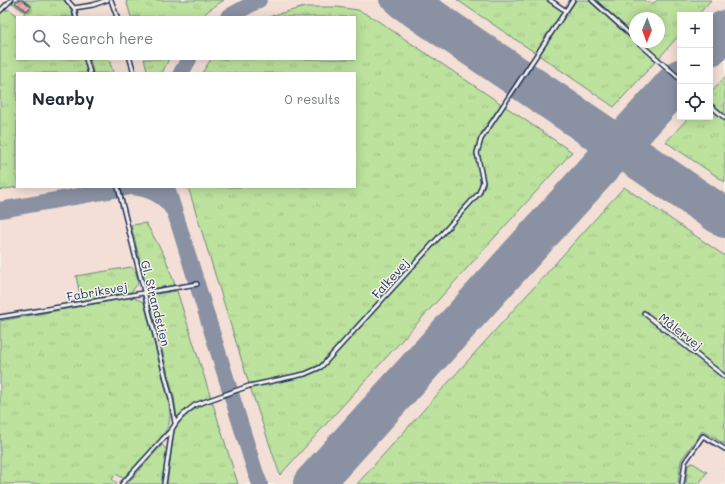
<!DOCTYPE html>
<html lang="en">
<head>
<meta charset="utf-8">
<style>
	:root { --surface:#fff; --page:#f2f2f3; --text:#1f2937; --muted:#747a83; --line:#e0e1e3 }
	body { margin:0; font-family:Mali,sans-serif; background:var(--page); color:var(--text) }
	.controls { position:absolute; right:12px; top:12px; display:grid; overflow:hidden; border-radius:0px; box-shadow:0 2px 10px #0003 }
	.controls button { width:36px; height:36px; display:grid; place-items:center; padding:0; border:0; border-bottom:1px solid var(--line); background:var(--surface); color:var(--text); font:20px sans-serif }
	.compass { position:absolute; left:629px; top:12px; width:36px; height:36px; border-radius:50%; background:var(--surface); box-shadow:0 2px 10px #0003; rotate:181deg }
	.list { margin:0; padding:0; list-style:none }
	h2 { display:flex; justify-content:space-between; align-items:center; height:52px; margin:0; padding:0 16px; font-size:17px }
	h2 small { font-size:13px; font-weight:400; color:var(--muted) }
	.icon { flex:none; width:22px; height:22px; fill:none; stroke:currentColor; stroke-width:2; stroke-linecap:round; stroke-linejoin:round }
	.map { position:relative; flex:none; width:725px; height:484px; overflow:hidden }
	.search { position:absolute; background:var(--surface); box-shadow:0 2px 10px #0003; left:16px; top:16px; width:340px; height:44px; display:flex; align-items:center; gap:10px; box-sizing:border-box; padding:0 14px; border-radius:0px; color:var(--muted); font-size:15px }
	.panel { position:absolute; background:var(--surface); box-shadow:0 2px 10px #0003; left:16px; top:72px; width:340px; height:116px; border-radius:0px }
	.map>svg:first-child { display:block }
</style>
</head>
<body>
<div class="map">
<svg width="725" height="484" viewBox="0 0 725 484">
	<defs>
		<pattern id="grass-tufts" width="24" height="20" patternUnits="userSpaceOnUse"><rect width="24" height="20" fill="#bde29d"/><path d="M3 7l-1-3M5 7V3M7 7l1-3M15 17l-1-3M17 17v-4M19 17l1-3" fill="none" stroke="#a2c28a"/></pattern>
		<pattern id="building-cross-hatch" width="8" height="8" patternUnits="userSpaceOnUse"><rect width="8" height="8" fill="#ecb0ad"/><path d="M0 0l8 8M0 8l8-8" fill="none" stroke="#be9090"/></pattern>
		<filter id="shadow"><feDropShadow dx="2.5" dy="2.5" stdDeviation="2" flood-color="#0004"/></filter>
	</defs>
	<rect width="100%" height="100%" fill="#f7f3e8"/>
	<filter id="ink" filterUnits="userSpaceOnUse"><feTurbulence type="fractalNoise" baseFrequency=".025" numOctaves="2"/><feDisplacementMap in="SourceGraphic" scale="8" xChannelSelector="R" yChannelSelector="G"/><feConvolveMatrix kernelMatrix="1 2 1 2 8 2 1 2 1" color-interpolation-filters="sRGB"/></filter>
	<g filter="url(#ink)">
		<path fill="#f4dfd6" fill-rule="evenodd" d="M0,0H725V484H0ZM680,15H710V117H680ZM17,17H355V59H17ZM635,18H659V42H635ZM17,73H355V187H17Z"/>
		<path fill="url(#grass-tufts)" stroke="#6c887e" d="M14,0H64L71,9L73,17H22L25,12L12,3Z
			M126,0H224L209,10L202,17H131Z
			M457,0H547L561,10L562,15L537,52H534Z
			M576,0H589L656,61L614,107L540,56L539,54Z
			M596,0H643L651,3H654L657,0H711L698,15H680V34L659,58L641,42H659V18H635V36Z
			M305,7H337L358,10L372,17L500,103V106C492,119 473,139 475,155C477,169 484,176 478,192L325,361C305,377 274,379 249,384L188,187H355V73H202L211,59H355V17H269L274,15Z
			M5,10H10L19,17H17V59H84L87,73H17V187L0,190V14Z
			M90,59H109L113,73H93Z
			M144,59H169L162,73H148Z
			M725,77V115L710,102V94Z
			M506,107L572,152L280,475L250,387C273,382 301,380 322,368L482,193C489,173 478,168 479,151C480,136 495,120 503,108Z
			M710,108L725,120V182L666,142L689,117H710Z
			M624,187L725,256V444L702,431L681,460L678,484H357Z
			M146,223L165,257L175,285L147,290L131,225Z
			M131,267L136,272L138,284L131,292L81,301L76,276Z
			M177,291L211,398L194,403L177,418L174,397L148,295Z
			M132,297L144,302L168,398C169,406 171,414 169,423C165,439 135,465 123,478L116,474L112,479L118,484H0V321Z
			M212,401L238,484H167L174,431C183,414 196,408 212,401Z
			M162,445L166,449L167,452L162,484H127Z
			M693,463L707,472L699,484H686L688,465Z"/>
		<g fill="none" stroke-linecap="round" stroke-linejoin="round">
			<path stroke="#8991a3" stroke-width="16" d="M387,0L433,20
				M228,17L259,0
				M181,73L189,59
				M133,187C150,189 164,195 173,210
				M167,187L255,471L260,484
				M0,210L130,187
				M321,484L336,459"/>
			<path stroke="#8991a3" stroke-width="40" d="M404,0L725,218
				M710,46L725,30
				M313,484L680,79"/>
		</g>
		<path fill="url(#building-cross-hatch)" stroke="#1b2f5e" filter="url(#shadow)" d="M17,0H22L31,6L27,11L15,3Z"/>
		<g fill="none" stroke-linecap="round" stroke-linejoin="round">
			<g stroke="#1b2f5e" stroke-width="6">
				<path id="lane" d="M67,0L74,8L76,17
					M111,0L117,17
					M550,0L566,11
					M592,0L635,39
					M74,8L93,5L107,0
					M0,11L11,0
					M638,42L680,79
					M86,59L90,73
					M130,59L134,73
					M710,105L725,118
					M118,187L171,399L175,423
					M644,313L725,377
					M0,317L197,284
					M122,484L172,429
					M164,484L172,429C177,419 186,412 195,405L249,386L305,374L321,367L479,193L483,182L477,153L481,139L573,0
					M682,484L685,462L703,436L725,449"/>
			</g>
			<use href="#lane" stroke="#f7f3e8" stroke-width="3"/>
		</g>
	</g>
	<g text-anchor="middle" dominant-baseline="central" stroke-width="3" stroke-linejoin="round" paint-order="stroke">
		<g font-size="12" fill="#1b2f5e" stroke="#f7f3e8">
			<text transform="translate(390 278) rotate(-48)">Falkevej</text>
			<text transform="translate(97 291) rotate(-10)">Fabriksvej</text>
			<text transform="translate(156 303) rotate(76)">Gl. Strandstien</text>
			<text transform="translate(681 331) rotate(38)">Målervej</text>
		</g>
	</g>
</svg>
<div class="controls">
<button>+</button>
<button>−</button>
<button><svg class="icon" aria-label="locate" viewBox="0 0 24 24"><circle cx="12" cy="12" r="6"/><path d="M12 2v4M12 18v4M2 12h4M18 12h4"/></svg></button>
</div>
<svg class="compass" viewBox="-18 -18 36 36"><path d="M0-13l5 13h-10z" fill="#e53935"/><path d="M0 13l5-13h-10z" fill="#747a83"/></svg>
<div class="search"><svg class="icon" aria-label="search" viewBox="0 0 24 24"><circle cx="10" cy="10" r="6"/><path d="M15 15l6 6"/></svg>Search here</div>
<section class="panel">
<h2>Nearby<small>0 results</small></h2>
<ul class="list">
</ul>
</section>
</div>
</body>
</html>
